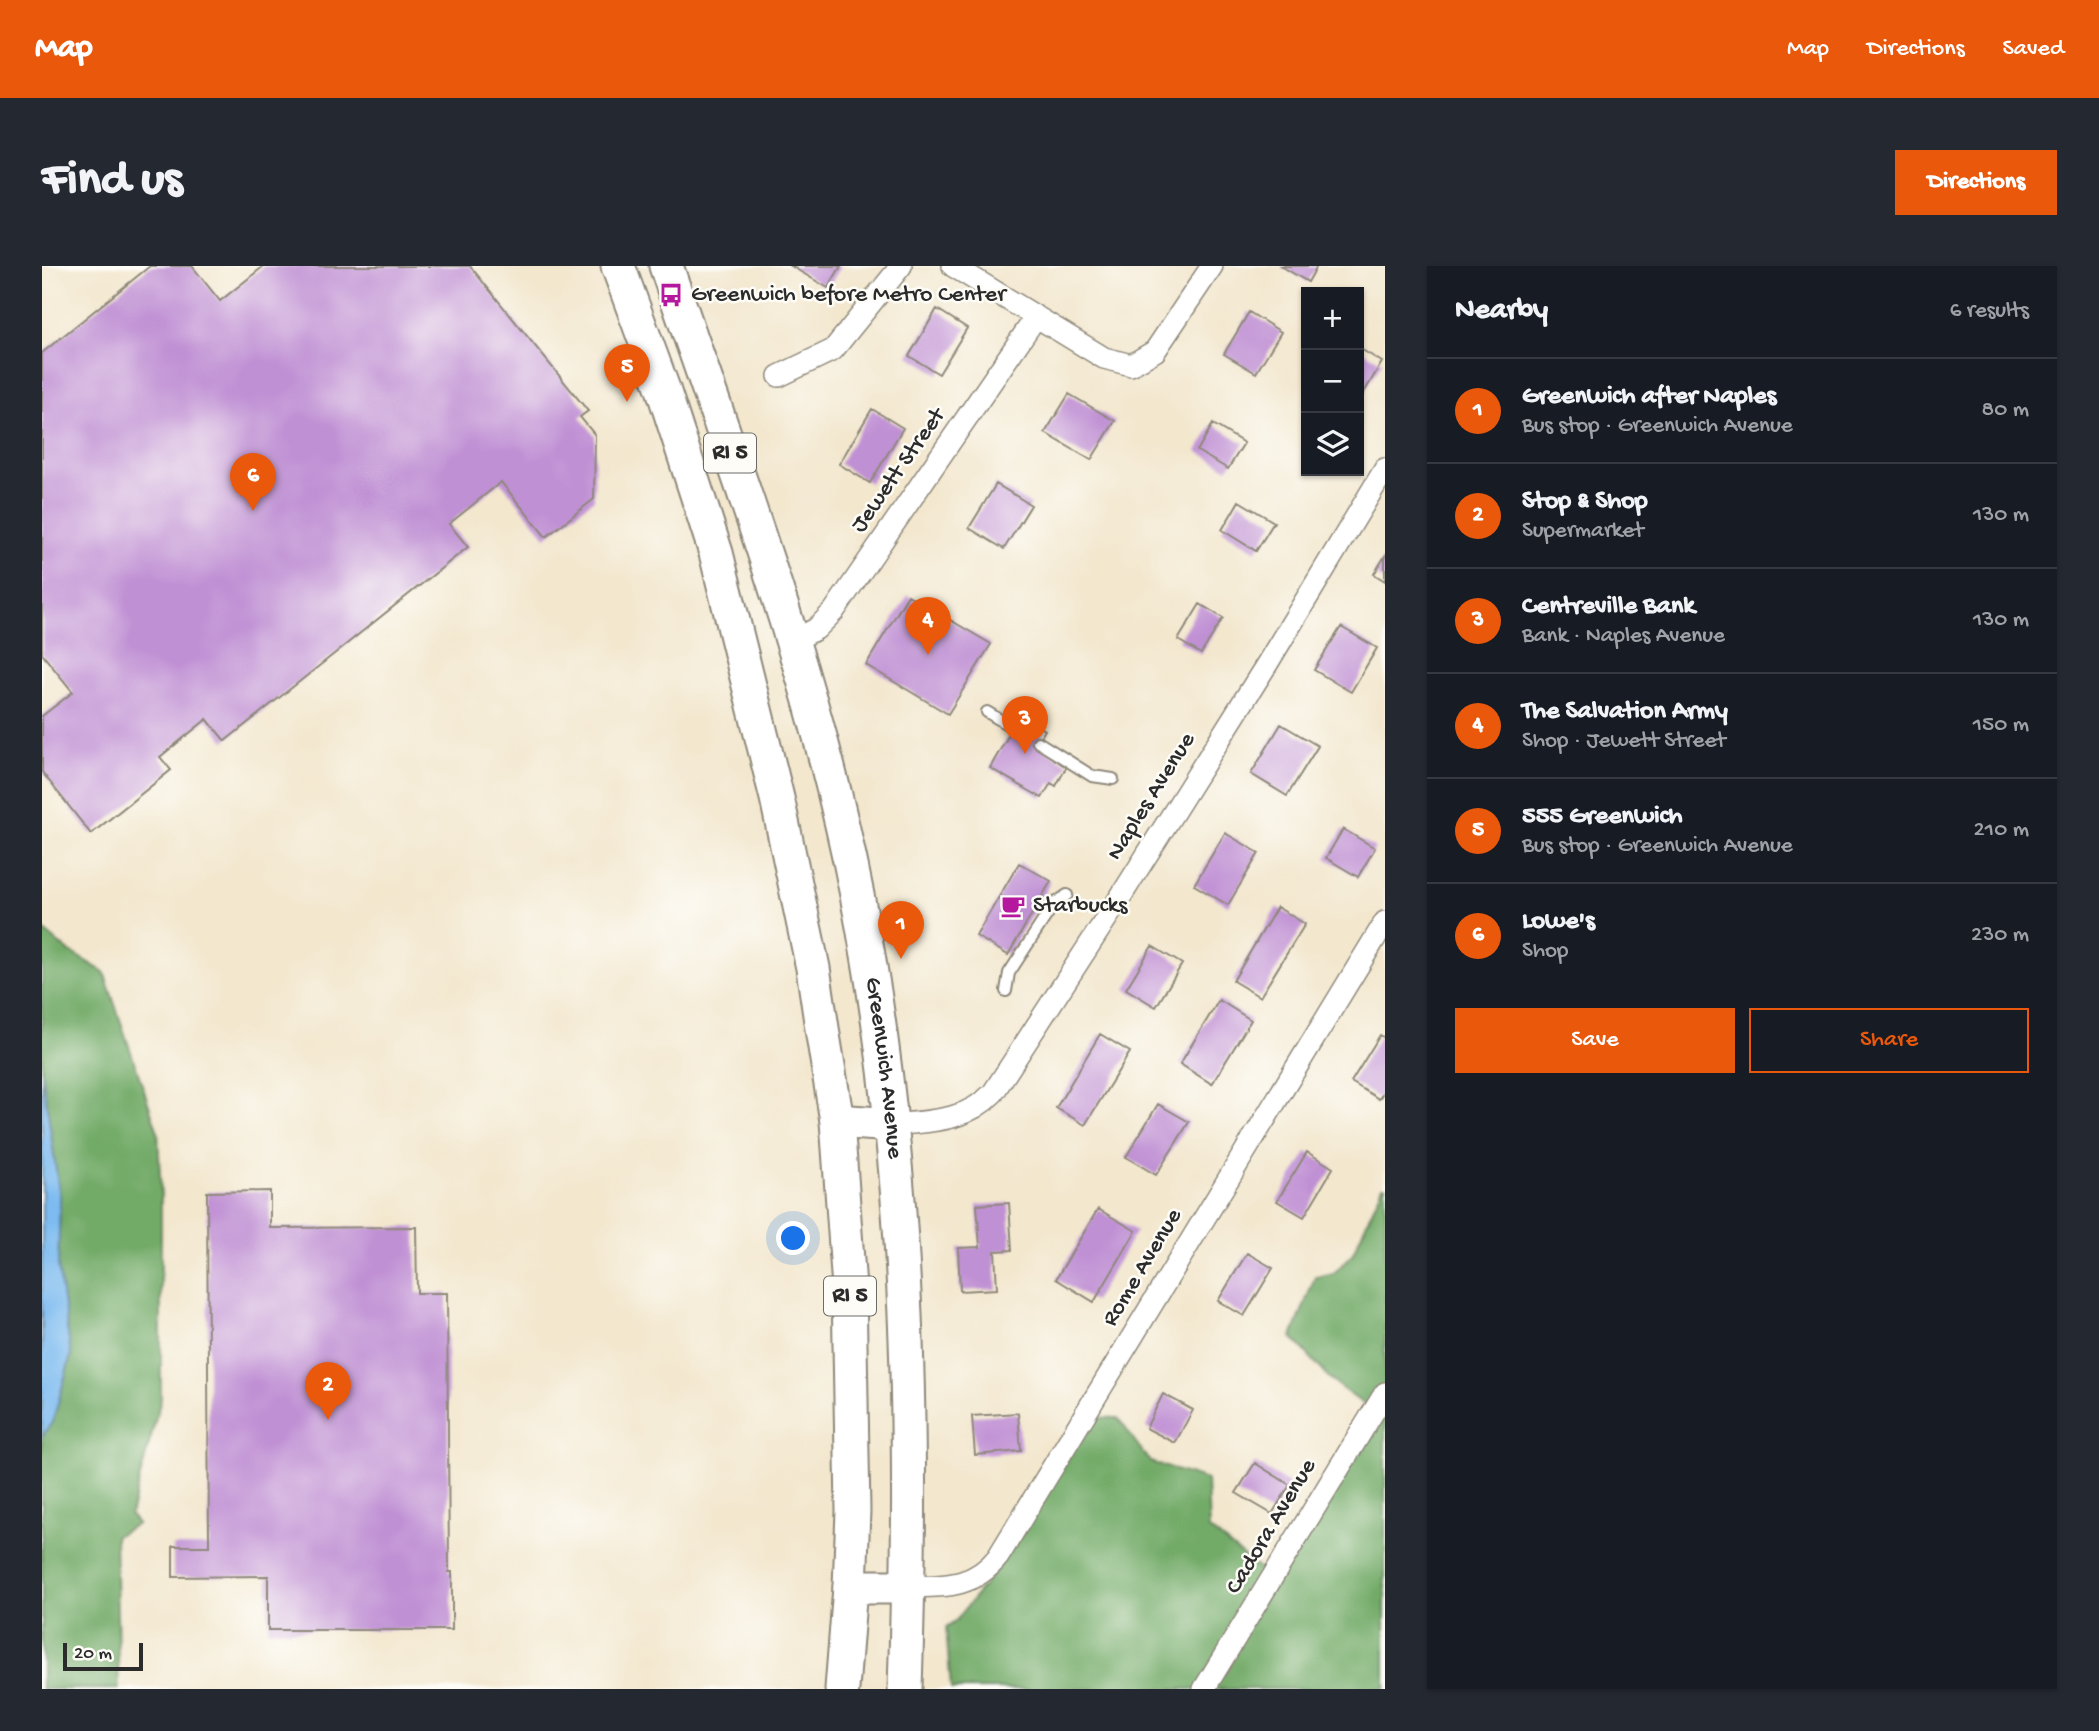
<!DOCTYPE html>
<html lang="en">
<head>
<meta charset="utf-8">
<style>
	:root { --surface:#171b24; --page:#242831; --text:#f1f3f6; --muted:#9ea1a6; --line:#363941; --accent:#ea580c }
	body { margin:0; font-family:"Gochi Hand",sans-serif; background:var(--page); color:var(--text) }
	.controls { position:absolute; right:21px; top:21px; display:grid; overflow:hidden; border-radius:0px; box-shadow:0 2px 5px #0004 }
	.controls button { width:63px; height:63px; display:grid; place-items:center; padding:0; border:0; border-bottom:2px solid var(--line); background:var(--surface); color:var(--text); font:35px sans-serif }
	.scale { position:absolute; left:21px; bottom:18px; width:80px; box-sizing:border-box; padding-left:7px; border:4px solid #2b2b2b; border-top:0; font-size:19px; line-height:24px; white-space:nowrap; color:#2b2b2b; -webkit-text-stroke:5px #fdfcf7; paint-order:stroke }
	.you { position:absolute; left:752px; top:973px; width:24px; height:24px; margin:-18px; border:5px solid #fff; border-radius:50%; background:#1a73e8; box-shadow:0 0 0 10px #1a73e833 }
	.badge { display:grid; place-items:center; width:46px; height:46px; border-radius:50%; background:var(--accent); color:#fff; font-size:23px; font-weight:700 }
	.pin { position:absolute; translate:-50% -58px; filter:drop-shadow(0 2px 4px #0008) }
	.pin::after { content:''; position:absolute; top:37px; width:24px; height:21px; background:inherit; clip-path:polygon(0 0,100% 0,50% 100%) }
	.list { margin:0; padding:0; list-style:none }
	h2 { display:flex; justify-content:space-between; align-items:center; height:91px; margin:0; padding:0 28px; font-size:30px }
	h2 small { font-size:23px; font-weight:400; color:var(--muted) }
	.list li { display:grid; grid-template-columns:46px 1fr auto; gap:21px; align-items:center; box-sizing:border-box; height:105px; padding:0 28px; border-top:2px solid var(--line) }
	.list b { display:block; font-size:26px; white-space:nowrap }
	.list p { margin:0; font-size:23px; white-space:nowrap; color:var(--muted) }
	.list em { font-size:23px; font-style:normal; color:var(--muted) }
	.actions { display:flex; gap:14px; padding:21px 28px }
	.actions a { flex:1; padding:16px 0; border:2px solid var(--accent); border-radius:0px; text-align:center; font-size:24px; color:var(--accent) }
	.actions .main { background:var(--accent); color:#fff }
	.icon { flex:none; width:38px; height:38px; fill:none; stroke:currentColor; stroke-width:2; stroke-linecap:round; stroke-linejoin:round }
	.map { position:relative; flex:none; width:1343px; height:1423px; overflow:hidden; border-radius:0px }
	header { display:flex; align-items:center; gap:42px; box-sizing:border-box; height:98px; padding:0 35px; background:var(--accent); color:#fff }
	header strong { font-size:33px }
	nav { display:flex; gap:38px; margin-inline-start:auto; font-size:24px }
	.intro { display:flex; align-items:center; justify-content:space-between; box-sizing:border-box; height:168px; padding:0 42px }
	h1 { margin:0; font-size:49px }
	.button { padding:18px 32px; border-radius:0px; background:var(--accent); color:#fff; font-size:24px; font-weight:700 }
	main { display:flex; gap:42px; padding:0 42px }
	aside { flex:1; background:var(--surface); border-radius:0px; box-shadow:0 2px 5px #0004 }
	.map>svg:first-child { display:block }
</style>
</head>
<body>
<header>
<strong>Map</strong>
<nav><a>Map</a><a>Directions</a><a>Saved</a></nav>
</header>
<div class="intro"><h1>Find us</h1><a class="button">Directions</a></div>
<main>
<div class="map">
<svg width="1343" height="1423" viewBox="0 0 1343 1423">
	<rect width="100%" height="100%" fill="#fdfcf7"/>
	<filter id="ink" filterUnits="userSpaceOnUse"><feTurbulence type="fractalNoise" baseFrequency=".0143" numOctaves="2"/><feDisplacementMap in="SourceGraphic" scale="14" xChannelSelector="R" yChannelSelector="G"/><feConvolveMatrix kernelMatrix="1 2 1 2 8 2 1 2 1" color-interpolation-filters="sRGB"/></filter>
	<filter id="wash" filterUnits="userSpaceOnUse"><feTurbulence type="fractalNoise" baseFrequency=".00686" numOctaves="4" result="noise"/><feDisplacementMap in="SourceGraphic" scale="28" xChannelSelector="R" yChannelSelector="G"/><feGaussianBlur stdDeviation="1.57" result="paint"/><feColorMatrix in="noise" values="0 0 0 0 0 0 0 0 0 0 0 0 0 0 0 0 0 1.4 0 .05"/><feComposite in="paint" operator="in"/></filter>
	<g filter="url(#wash)">
		<rect width="100%" height="100%" fill="#f3e7ce"/>
		<path fill="#72aa68" stroke="#4e6a4a" stroke-width="2" d="M0,663L25,684L62,706L116,866L119,930V1133L88,1249L95,1258L73,1270L77,1423H0V1171L11,1155L29,1089L16,1000L18,932L0,806Z
			M1341,920H1343V1423H909L904,1362L913,1356L972,1280L1051,1151L1076,1152L1108,1196L1165,1214L1167,1263L1231,1314L1335,1148L1291,1116L1250,1071L1273,1011L1292,1007L1310,989Z"/>
		<path fill="#7dbbf0" stroke="#54738e" stroke-width="2" d="M0,806L18,932L16,1000L29,1089L11,1155L0,1171Z"/>
		<g id="blocks">
			<path fill="#c090d4" d="M108,0H150L178,35L222,0H428L546,145L538,151L553,169L552,233L504,271L459,216L407,258L426,281L183,475L165,453L118,491L129,504L49,568L0,506V450L31,426L0,388V87Z
				M749,0H799L786,22Z
				M1239,0H1275L1266,16Z
				M895,43L925,62L897,108L867,90Z
				M1207,46L1239,66L1214,107L1182,88Z
				M1317,82L1340,96L1317,135Z
				M1027,128L1073,155L1049,194L1003,167Z
				M830,143L861,162L828,217L797,198Z
				M1171,158L1202,177L1186,203L1155,185Z
				M954,218L989,239L962,283L927,262Z
				M1197,235L1232,256L1214,285L1180,264Z
				M1343,290V315L1332,308Z
				M866,329L949,378L906,448L824,399Z
				M1158,338L1181,352L1159,388L1136,374Z
				M1299,361L1335,382L1309,426L1272,404Z
				M980,451L1003,464L995,478L1026,498L1014,520L1009,517L1000,532L948,502L970,463L972,465Z
				M1239,458L1276,480L1245,530L1209,508Z
				M1301,563L1333,582L1316,611L1284,592Z
				M1183,567L1217,587L1186,639L1152,619Z
				M977,597L1009,615L966,689L934,670Z
				M1235,641L1263,658L1218,731L1191,715Z
				M1110,680L1140,698L1114,741L1084,723Z
				M1177,734L1209,754L1170,818L1138,798Z
				M1058,768L1088,786L1043,859L1014,842Z
				M1338,769L1343,772V823L1337,833L1309,816Z
				M1116,838L1147,856L1114,909L1084,891Z
				M1265,886L1291,902L1262,951L1235,935Z
				M228,925V962L374,961L375,1027H405L407,1306H410V1364H226V1310L131,1311V1280H167L165,926Z
				M967,937L970,984L953,985L955,1023L918,1025L916,982L938,981L935,939Z
				M1056,943L1094,965L1052,1036L1014,1013Z
				M1205,987L1231,1002L1202,1050L1176,1035Z
				M1121,1128L1151,1144L1133,1177L1104,1162Z
				M976,1147L979,1185L933,1189L930,1150Z
				M1213,1197L1248,1219L1230,1248L1194,1227Z"/>
		</g>
	</g>
	<g filter="url(#ink)">
		<use href="#blocks" fill-opacity="0" stroke="#8f897c" stroke-width="2"/>
		<g fill="none" stroke-linecap="round" stroke-linejoin="round">
			<g stroke="#8f897c" stroke-width="14">
				<path id="lane" d="M945,446L973,463
					M996,476L1050,510L1071,513
					M964,725L967,707L1012,638L1025,629"/>
			</g>
			<g stroke="#8f897c" stroke-width="24">
				<path id="street" d="M911,0L1062,92L1089,99L1113,85L1170,0
					M737,110L791,84L859,0
					M751,375L774,363L792,345L994,51
					M850,859C888,855 923,856 951,827L1079,630L1225,398L1343,203
					M866,1321C903,1320 931,1322 956,1291L1343,656
					M1162,1423L1343,1127"/>
			</g>
			<g stroke="#8f897c" stroke-width="37">
				<g id="primary">
					<path d="M576,0L621,123L674,287L735,532L771,702L781,769L795,855L807,1022L811,1245L808,1321L800,1423"/>
					<path id="s1" d="M624,0C695,207 773,413 815,629C867,892 872,1156 863,1423"/>
					<path d="M795,855L850,859"/>
					<path d="M808,1321H866"/>
				</g>
			</g>
			<use href="#lane" stroke="#fff" stroke-width="10"/>
			<use href="#street" stroke="#fff" stroke-width="21"/>
			<use href="#primary" stroke="#fff" stroke-width="33"/>
		</g>
	</g>
	<defs>
		<g id="bus-bare" transform="scale(1.89)"><path d="M-5-6H5V4H4V6H2V4H-2V6H-4V4H-5ZM-3.5-4V0h7V-4ZM-3.5 1.2v1.5H-2V1.2ZM2 1.2v1.5H3.5V1.2Z" fill="#b5179e" stroke="#fdfcf7" stroke-width="2.5" paint-order="stroke"/></g>
		<g id="cafe-bare" transform="scale(1.89)"><path d="M-5.5-4.5H6V0H3Q3 3.5 0 3.5H-2.5Q-5.5 3.5-5.5 0ZM3-3.2v2h1.7v-2ZM-6 4.5H4V6H-6Z" fill="#b5179e" stroke="#fdfcf7" stroke-width="2.5" paint-order="stroke"/></g>
	</defs>
	<g fill-rule="evenodd">
		<use href="#bus-bare" x="629" y="29"/>
		<use href="#cafe-bare" x="971" y="640"/>
	</g>
	<g text-anchor="middle" dominant-baseline="central" stroke-width="5" stroke-linejoin="round" paint-order="stroke">
		<g fill="#fdfcf7" stroke="#6a6a68" stroke-width="2">
			<rect x="662" y="167.5" width="52" height="39" rx="5"/>
			<rect x="782" y="1010.5" width="52" height="39" rx="5"/>
		</g>
		<g font-size="23" font-weight="bold" fill="#2b2b2b">
			<text x="688" y="187">RI 5</text>
			<text x="808" y="1030">RI 5</text>
		</g>
		<g font-size="24" fill="#2b2b2b" stroke="#fdfcf7" text-anchor="start">
			<text x="649" y="29">Greenwich before Metro Center</text>
			<text x="991" y="640">Starbucks</text>
		</g>
		<g font-size="24" fill="#2b2b2b" stroke="#fdfcf7">
			<text transform="translate(857 205) rotate(-55)">Jewett Street</text>
			<text transform="translate(1110 531) rotate(-58)">Naples Avenue</text>
			<text stroke="none"><textPath href="#s1" startOffset="833">Greenwich Avenue</textPath></text>
			<text transform="translate(1101 1002) rotate(-59)">Rome Avenue</text>
			<text transform="translate(1230 1261) rotate(-59)">Cadora Avenue</text>
		</g>
	</g>
</svg>
<div class="controls">
<button>+</button>
<button>−</button>
<button><svg class="icon" aria-label="layers" viewBox="0 0 24 24"><path d="M12 4l9 5-9 5-9-5zM3 14l9 5 9-5"/></svg></button>
</div>
<div class="scale">20 m</div>
<div class="you"></div>
<div class="pin badge" style="left:859px;top:693px">1</div>
<div class="pin badge" style="left:286px;top:1154px">2</div>
<div class="pin badge" style="left:983px;top:488px">3</div>
<div class="pin badge" style="left:886px;top:389px">4</div>
<div class="pin badge" style="left:585px;top:136px">5</div>
<div class="pin badge" style="left:211px;top:245px">6</div>
</div>
<aside>
<h2>Nearby<small>6 results</small></h2>
<ul class="list">
<li><span class="badge">1</span><div><b>Greenwich after Naples</b><p>Bus stop · Greenwich Avenue</p></div><em>80 m</em></li>
<li><span class="badge">2</span><div><b>Stop &amp; Shop</b><p>Supermarket</p></div><em>130 m</em></li>
<li><span class="badge">3</span><div><b>Centreville Bank</b><p>Bank · Naples Avenue</p></div><em>130 m</em></li>
<li><span class="badge">4</span><div><b>The Salvation Army</b><p>Shop · Jewett Street</p></div><em>150 m</em></li>
<li><span class="badge">5</span><div><b>555 Greenwich</b><p>Bus stop · Greenwich Avenue</p></div><em>210 m</em></li>
<li><span class="badge">6</span><div><b>Lowe's</b><p>Shop</p></div><em>230 m</em></li>
</ul>
<div class="actions"><a class="main">Save</a><a>Share</a></div>
</aside>
</main>
</body>
</html>
